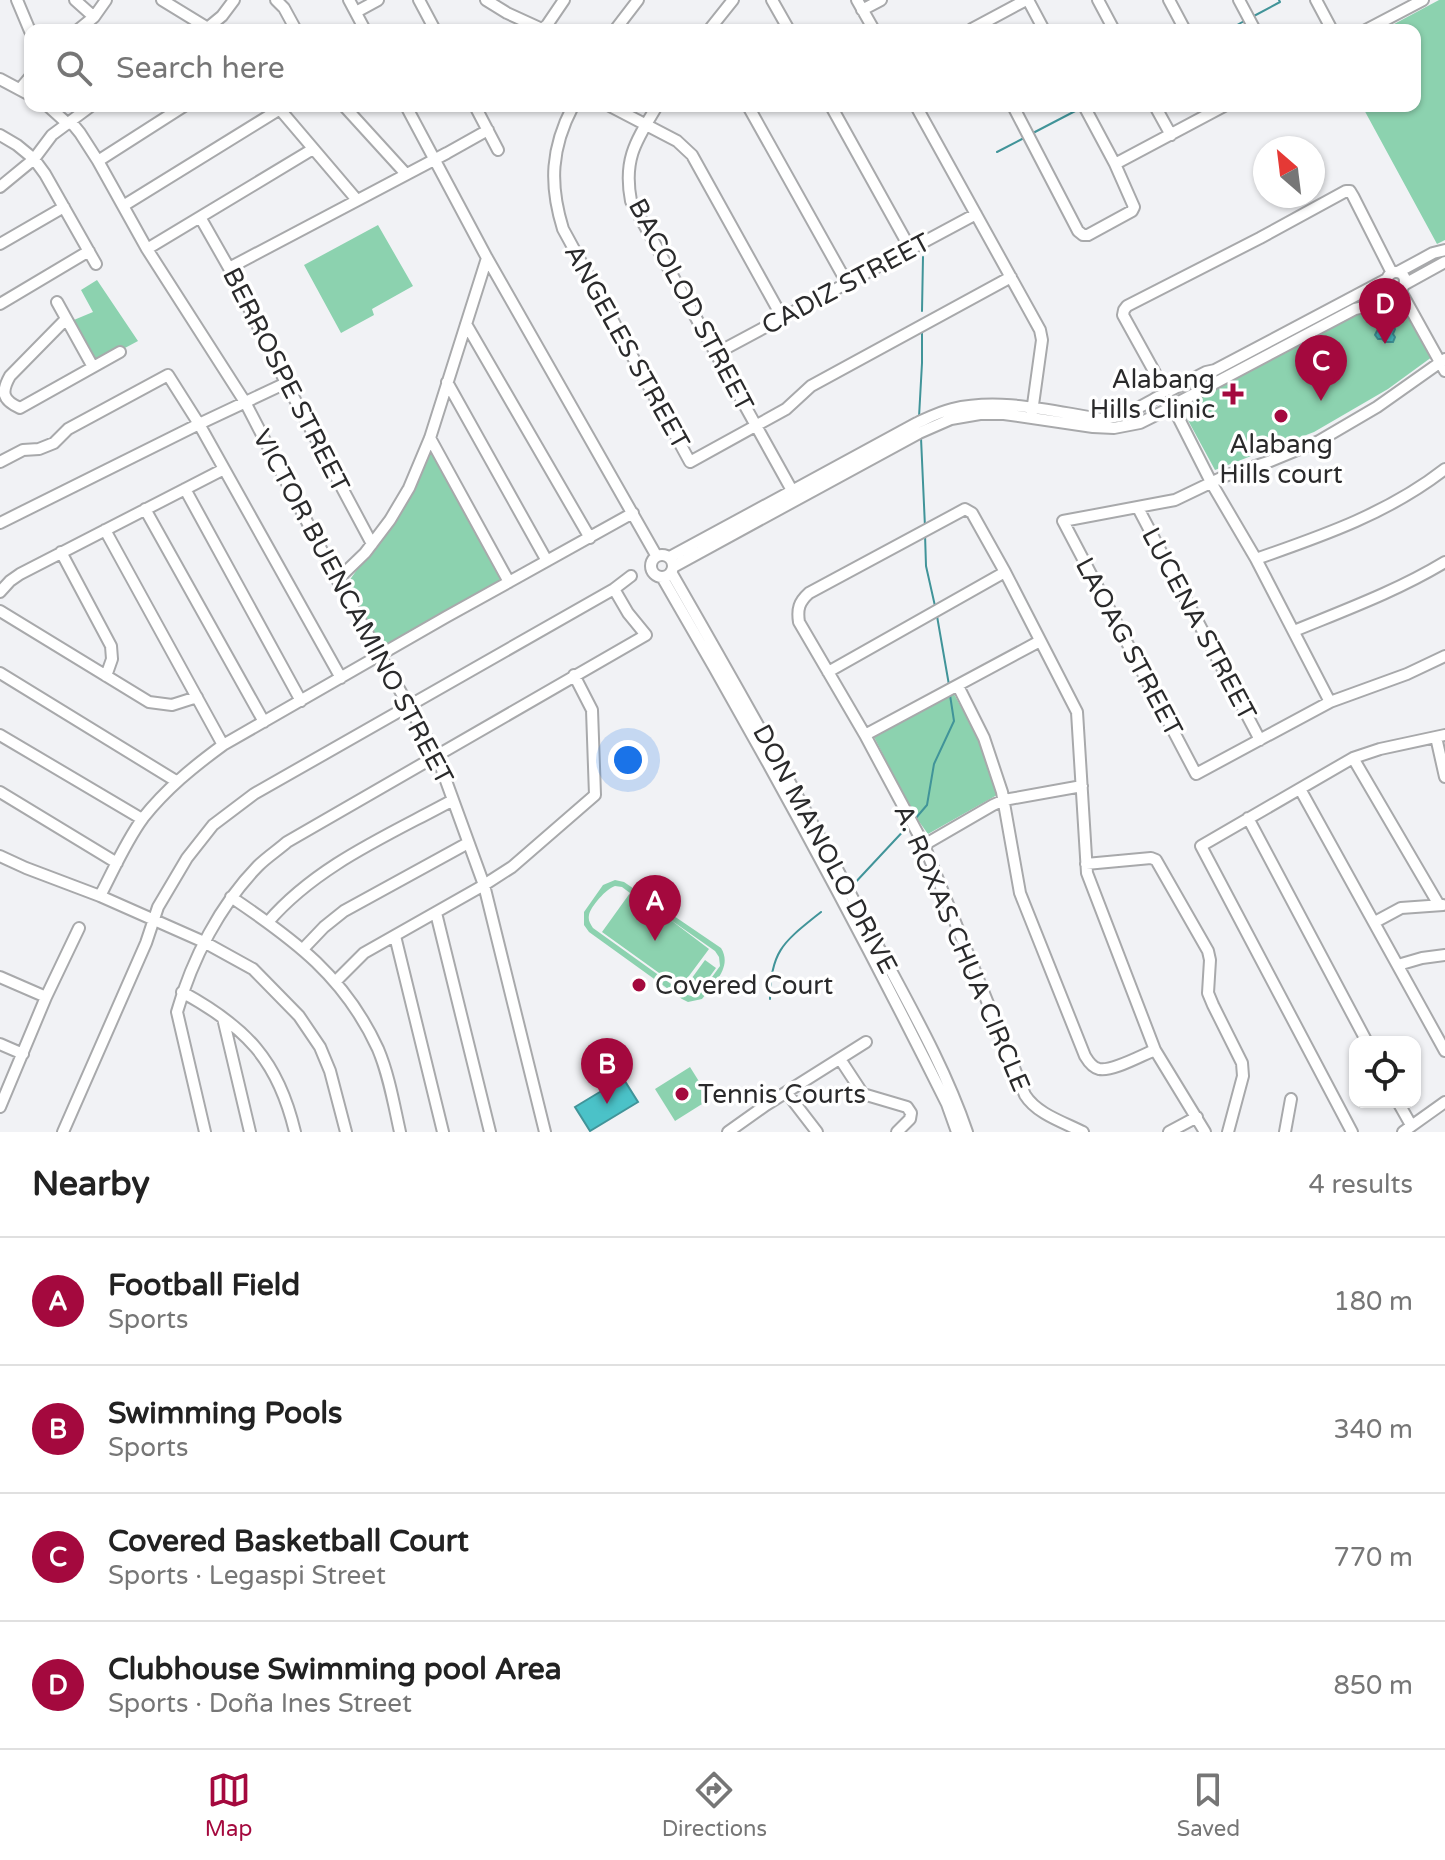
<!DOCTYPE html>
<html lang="en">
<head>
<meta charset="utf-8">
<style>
	:root { --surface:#fff; --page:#f6f6f6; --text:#222; --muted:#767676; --line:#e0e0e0; --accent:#a4093e }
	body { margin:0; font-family:"Varela Round",sans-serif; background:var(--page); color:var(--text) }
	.controls { position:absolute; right:24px; bottom:24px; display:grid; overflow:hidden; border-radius:16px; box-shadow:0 2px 6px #0004 }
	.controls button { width:72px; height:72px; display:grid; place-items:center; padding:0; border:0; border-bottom:2px solid var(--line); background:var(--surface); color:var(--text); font:40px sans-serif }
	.compass { position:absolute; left:1253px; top:136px; width:72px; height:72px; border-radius:50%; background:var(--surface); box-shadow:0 2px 6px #0004; rotate:332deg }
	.you { position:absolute; left:628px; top:760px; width:28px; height:28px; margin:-20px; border:6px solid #fff; border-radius:50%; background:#1a73e8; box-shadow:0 0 0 12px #1a73e833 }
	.badge { display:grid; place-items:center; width:52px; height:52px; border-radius:50%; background:var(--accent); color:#fff; font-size:26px; font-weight:700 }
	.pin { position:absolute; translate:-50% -66px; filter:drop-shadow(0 2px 4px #0008) }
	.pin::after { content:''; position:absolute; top:42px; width:28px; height:24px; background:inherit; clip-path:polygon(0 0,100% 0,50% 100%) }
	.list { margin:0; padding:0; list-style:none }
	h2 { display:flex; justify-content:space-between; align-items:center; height:104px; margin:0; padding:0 32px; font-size:34px }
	h2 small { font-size:26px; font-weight:400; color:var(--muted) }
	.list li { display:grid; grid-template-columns:52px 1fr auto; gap:24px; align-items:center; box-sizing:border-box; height:128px; padding:0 32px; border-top:2px solid var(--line) }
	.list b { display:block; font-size:30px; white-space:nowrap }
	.list p { margin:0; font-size:26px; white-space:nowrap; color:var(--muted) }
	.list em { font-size:26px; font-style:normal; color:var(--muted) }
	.icon { flex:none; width:44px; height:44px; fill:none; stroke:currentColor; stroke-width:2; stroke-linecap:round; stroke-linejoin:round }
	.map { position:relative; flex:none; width:1445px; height:1132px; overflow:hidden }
	.search { position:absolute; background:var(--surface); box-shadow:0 2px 6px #0004; left:24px; right:24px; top:24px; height:88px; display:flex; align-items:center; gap:20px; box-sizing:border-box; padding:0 28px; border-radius:16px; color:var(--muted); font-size:30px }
	.sheet { height:616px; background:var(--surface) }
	nav { display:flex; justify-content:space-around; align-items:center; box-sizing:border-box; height:112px; border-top:2px solid var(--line); background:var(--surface); font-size:22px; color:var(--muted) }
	nav a { display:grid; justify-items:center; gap:4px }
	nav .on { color:var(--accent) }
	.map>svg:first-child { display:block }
</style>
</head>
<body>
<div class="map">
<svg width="1445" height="1132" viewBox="0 0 1445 1132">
	<rect width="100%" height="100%" fill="#f1f2f5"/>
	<path fill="#8cd2af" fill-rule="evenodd" d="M1439,0H1445V240L1437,244L1362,106H1415V30H1383Z
		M378,225L413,286L372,309L374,315L341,333L304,265Z
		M97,280L138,341L93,365L69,322L93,312L81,290Z
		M1390,291H1403L1436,354L1388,389L1314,432L1215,470L1183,411L1192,400Z
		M430,450L508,581L382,650L347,584L397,512Z
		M954,694L978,737L997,795L928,834L912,812L874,737Z
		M615,880L624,882L721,948C733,967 713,984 702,999L688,1002L682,999L589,932L584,925V912L603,885ZM615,886L622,887L630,893L602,932L680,988L709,949L668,918L715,951L719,957L720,966L699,995L691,996L685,994L593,928C590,923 588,921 589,915C591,906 606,889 615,886Z
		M705,960L716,968L700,990L689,982Z
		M690,1067L710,1099L675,1121L655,1089Z"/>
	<path fill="#4bc2c8" stroke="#419499" stroke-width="2" d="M1389,324H1392L1395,329L1393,334L1395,337L1393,342H1385L1382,339H1378L1375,335L1377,331Z
		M623,1078L638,1102L590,1131L575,1107Z"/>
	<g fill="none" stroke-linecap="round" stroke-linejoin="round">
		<path stroke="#419499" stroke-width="2" d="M1252,17L1280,2L1279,0
			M1228,30L1246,20
			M1033,133L1081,108
			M997,152L1024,138
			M922,311L923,257
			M919,417L922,363V330
			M921,438L925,527
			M925,534L926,566L935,606
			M937,616L949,685
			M915,819L927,805L934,764L954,721L950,695
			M852,886L908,826
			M770,999C770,950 785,941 821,912"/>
		<g stroke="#a8a9ab" stroke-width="14">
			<path id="minor" d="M17,0L30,31
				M75,0L94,17
				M162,0L211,30
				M276,0L284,8L296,30
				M349,0L365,30
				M419,0L435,30
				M486,0L507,13L542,29L547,25L564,0
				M772,0L789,30
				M857,0L874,30
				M1028,0L1044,30
				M1098,0L1114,30
				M1169,0L1185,30
				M1239,0L1255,30
				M1316,0L1332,30
				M862,10L881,0
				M356,12L378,0
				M78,30L94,17L106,0
				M205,30L222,16L234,0
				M615,30L638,0
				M709,30L733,0
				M973,30L972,29L1026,0
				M1366,30L1423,0
				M0,79L30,95
				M20,89L30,77
				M48,106L68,124
				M277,106L357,200
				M344,106L406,174
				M406,106L487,258L656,555
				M475,106L498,150
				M573,106C551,148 549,184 563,229L690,462L786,409L811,386L1011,277
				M610,106L677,141L692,155L782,317
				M657,106C636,141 623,159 631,201L794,494
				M748,106L847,283
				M831,106L911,250
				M916,106L1040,330L1042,340L1032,412
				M1013,106L1078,231L1083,235H1088L1132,211L1134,207L1115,164L1084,106
				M1155,106L1171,135
				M71,122L80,133L98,161L147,249L245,402L334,574L437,756L484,885L545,1132
				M0,135L17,145L34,159L45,174L96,264
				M98,161L184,106
				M1115,164L1224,106
				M0,187L34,159L52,135L91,106
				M123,206L280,109
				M200,217L229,268L286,383L372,544
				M0,244L64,207
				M147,249L313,149
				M229,268L447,153L488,130
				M1387 281a9 9 0 1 1 18 0a9 9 0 1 1-18 0Z
				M1398,272L1433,253L1445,250
				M1405,284L1445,262
				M1400,290L1445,371
				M57,302L93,367
				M0,304L89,251
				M66,319L10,376C1,392 2,400 20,408L120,352
				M466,324L590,538
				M715,354L976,214
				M1445,359L1377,407L1319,441L1268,462L1225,476L1175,500L1063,521L1196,774L1330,702L1407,674L1445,656
				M447,382L547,561
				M1171,390L1206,372L1215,370L1387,279
				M1165,391L1123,315L1124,310L1127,306L1260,238L1346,191H1350L1353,196L1392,273
				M1179,402L1355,309L1364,307L1397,290
				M1174,409L1212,484L1256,559L1330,702
				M430,438L509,582
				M0,462L23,450L39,449L54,443L68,429L168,375L199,424L341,678
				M185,489L301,701
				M1138,508L1260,740
				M145,509L264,722
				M0,523L199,424L286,383
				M105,530L223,745
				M61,552L111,646L112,659L106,676
				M651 566a11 11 0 1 1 22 0a11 11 0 1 1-22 0Z
				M670,557L917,423C928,418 939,412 952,409C1001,397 1054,412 1102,419C1124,418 1141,406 1160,396
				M1256,559C1322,536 1389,513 1445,469
				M673,567L919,433L951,419L980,414H1004L1093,427L1114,428L1140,423L1166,410
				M671,572C740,692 808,812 872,935C905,998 944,1064 967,1132
				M662,577C763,750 858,925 947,1104L957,1132
				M337,580L365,553L390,520L409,488L430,438L487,258
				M0,592L10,581L20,574L224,469
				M0,611L149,702L172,705L197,697
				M1294,631C1345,610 1397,591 1445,562
				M828,672L1005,572
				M0,673L176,781
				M958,686L984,738L1002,792L1020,893L1085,1056C1088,1061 1093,1068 1099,1069C1112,1072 1142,1055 1155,1050
				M0,735L142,819
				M865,735L1040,641
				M1436,737L1445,777
				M1353,758L1439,905
				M1300,789L1445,1051
				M0,792L117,863
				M1248,818L1367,1042
				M924,845L993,805L1004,800L1082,786
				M0,856L26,868L100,896L204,942L253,969L299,1016L320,1047L330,1071L346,1132
				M1086,864L1151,858L1156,860L1208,951L1210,960L1208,993L1213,1005L1242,1063L1243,1076L1228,1132
				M100,896C113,871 126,841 143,818C166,789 193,767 223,745L446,617L633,513
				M231,897C295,940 345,977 378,1049C389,1075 394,1105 400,1132
				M436,913L490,1132
				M268,922C317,865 389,835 453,800
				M1375,922L1401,908L1443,905
				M395,936L443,1132
				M303,949L324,927L344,911L468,843
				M1398,965L1422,958L1445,955
				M0,977L46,997
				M336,981L364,953L484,885L512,867L595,795L592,710L574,675
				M182,992C246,1027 278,1060 295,1132
				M223,1018L250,1132
				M0,1044L23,1054
				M840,1059L863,1094L907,1107L911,1113L910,1119L897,1132
				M787,1093L817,1132
				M1398,1102L1411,1125
				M0,1107L46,997L79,928
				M63,1132L146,943L158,907L187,858L213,825L254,794L614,589L631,576
				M205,1132L177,1012C192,959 220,905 258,866C267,857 278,850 287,842L646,635L628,613L614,589
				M728,1132L766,1105L866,1042
				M1083,1132C1063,1122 1037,1114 1025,1095L924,845L865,735L799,622C797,609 799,602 809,593L965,509L972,513L1005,572L1077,712L1087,873L1155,1050L1205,1132
				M1169,1132L1197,1117
				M1285,1132L1291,1099
				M1352,1132L1201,846L1353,758L1380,749L1445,735
				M1403,1132L1445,1102"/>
		</g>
		<use href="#minor" stroke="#fff" stroke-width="10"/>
	</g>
	<g fill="#a4093e" stroke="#fff" stroke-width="3">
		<path d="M1229 382h8v8h8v8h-8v8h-8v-8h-8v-8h8z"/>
		<circle cx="1281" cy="416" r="8"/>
		<circle cx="639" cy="985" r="8"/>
		<circle cx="682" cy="1094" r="8"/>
	</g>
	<g text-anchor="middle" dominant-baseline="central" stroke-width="7" stroke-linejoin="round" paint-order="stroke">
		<g font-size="26" fill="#2a2a2b" stroke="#fff">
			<text transform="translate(846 284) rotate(-28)">CADIZ STREET</text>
			<text transform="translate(691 305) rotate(62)">BACOLOD STREET</text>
			<text transform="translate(627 347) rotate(61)">ANGELES STREET</text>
			<text transform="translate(286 380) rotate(63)">BERROSPE STREET</text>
			<text transform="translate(353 607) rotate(62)">VICTOR BUENCAMINO STREET</text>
			<text transform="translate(1199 624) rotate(62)">LUCENA STREET</text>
			<text transform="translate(1129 647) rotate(62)">LAOAG STREET</text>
			<text transform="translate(825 849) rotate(62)">DON MANOLO DRIVE</text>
			<text transform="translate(962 948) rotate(67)">A. ROXAS CHUA CIRCLE</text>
		</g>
		<g font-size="26" fill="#2a2a2b" stroke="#fff" text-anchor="start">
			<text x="1215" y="379" text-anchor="end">Alabang<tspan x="1215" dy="30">Hills Clinic</tspan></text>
			<text x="1281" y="444" text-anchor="middle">Alabang<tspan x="1281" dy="30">Hills court</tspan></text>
			<text x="655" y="985">Covered Court</text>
			<text x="698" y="1094">Tennis Courts</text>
		</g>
	</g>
</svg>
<div class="controls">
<button><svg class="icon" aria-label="locate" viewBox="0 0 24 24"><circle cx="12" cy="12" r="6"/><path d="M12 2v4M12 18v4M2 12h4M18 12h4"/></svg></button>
</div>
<svg class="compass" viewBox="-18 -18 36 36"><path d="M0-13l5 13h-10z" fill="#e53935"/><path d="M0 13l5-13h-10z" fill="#767676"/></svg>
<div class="you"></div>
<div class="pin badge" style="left:655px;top:941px">A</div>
<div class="pin badge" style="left:607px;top:1104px">B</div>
<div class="pin badge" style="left:1321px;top:401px">C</div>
<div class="pin badge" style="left:1385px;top:344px">D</div>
<div class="search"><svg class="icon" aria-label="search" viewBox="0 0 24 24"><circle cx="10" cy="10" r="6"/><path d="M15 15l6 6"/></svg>Search here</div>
</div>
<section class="sheet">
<h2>Nearby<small>4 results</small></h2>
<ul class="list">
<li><span class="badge">A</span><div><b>Football Field</b><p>Sports</p></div><em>180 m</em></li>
<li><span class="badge">B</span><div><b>Swimming Pools</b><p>Sports</p></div><em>340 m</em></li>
<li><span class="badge">C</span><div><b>Covered Basketball Court</b><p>Sports · Legaspi Street</p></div><em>770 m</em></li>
<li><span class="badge">D</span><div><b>Clubhouse Swimming pool Area</b><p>Sports · Doña Ines Street</p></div><em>850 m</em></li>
</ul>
</section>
<nav>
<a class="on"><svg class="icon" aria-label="map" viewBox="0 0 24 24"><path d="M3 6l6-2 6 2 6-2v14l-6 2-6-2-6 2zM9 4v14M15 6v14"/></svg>Map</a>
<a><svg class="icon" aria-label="directions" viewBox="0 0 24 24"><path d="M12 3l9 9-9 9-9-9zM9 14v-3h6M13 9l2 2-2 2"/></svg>Directions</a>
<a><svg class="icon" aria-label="saved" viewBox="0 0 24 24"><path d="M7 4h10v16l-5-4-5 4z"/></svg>Saved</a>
</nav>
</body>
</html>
